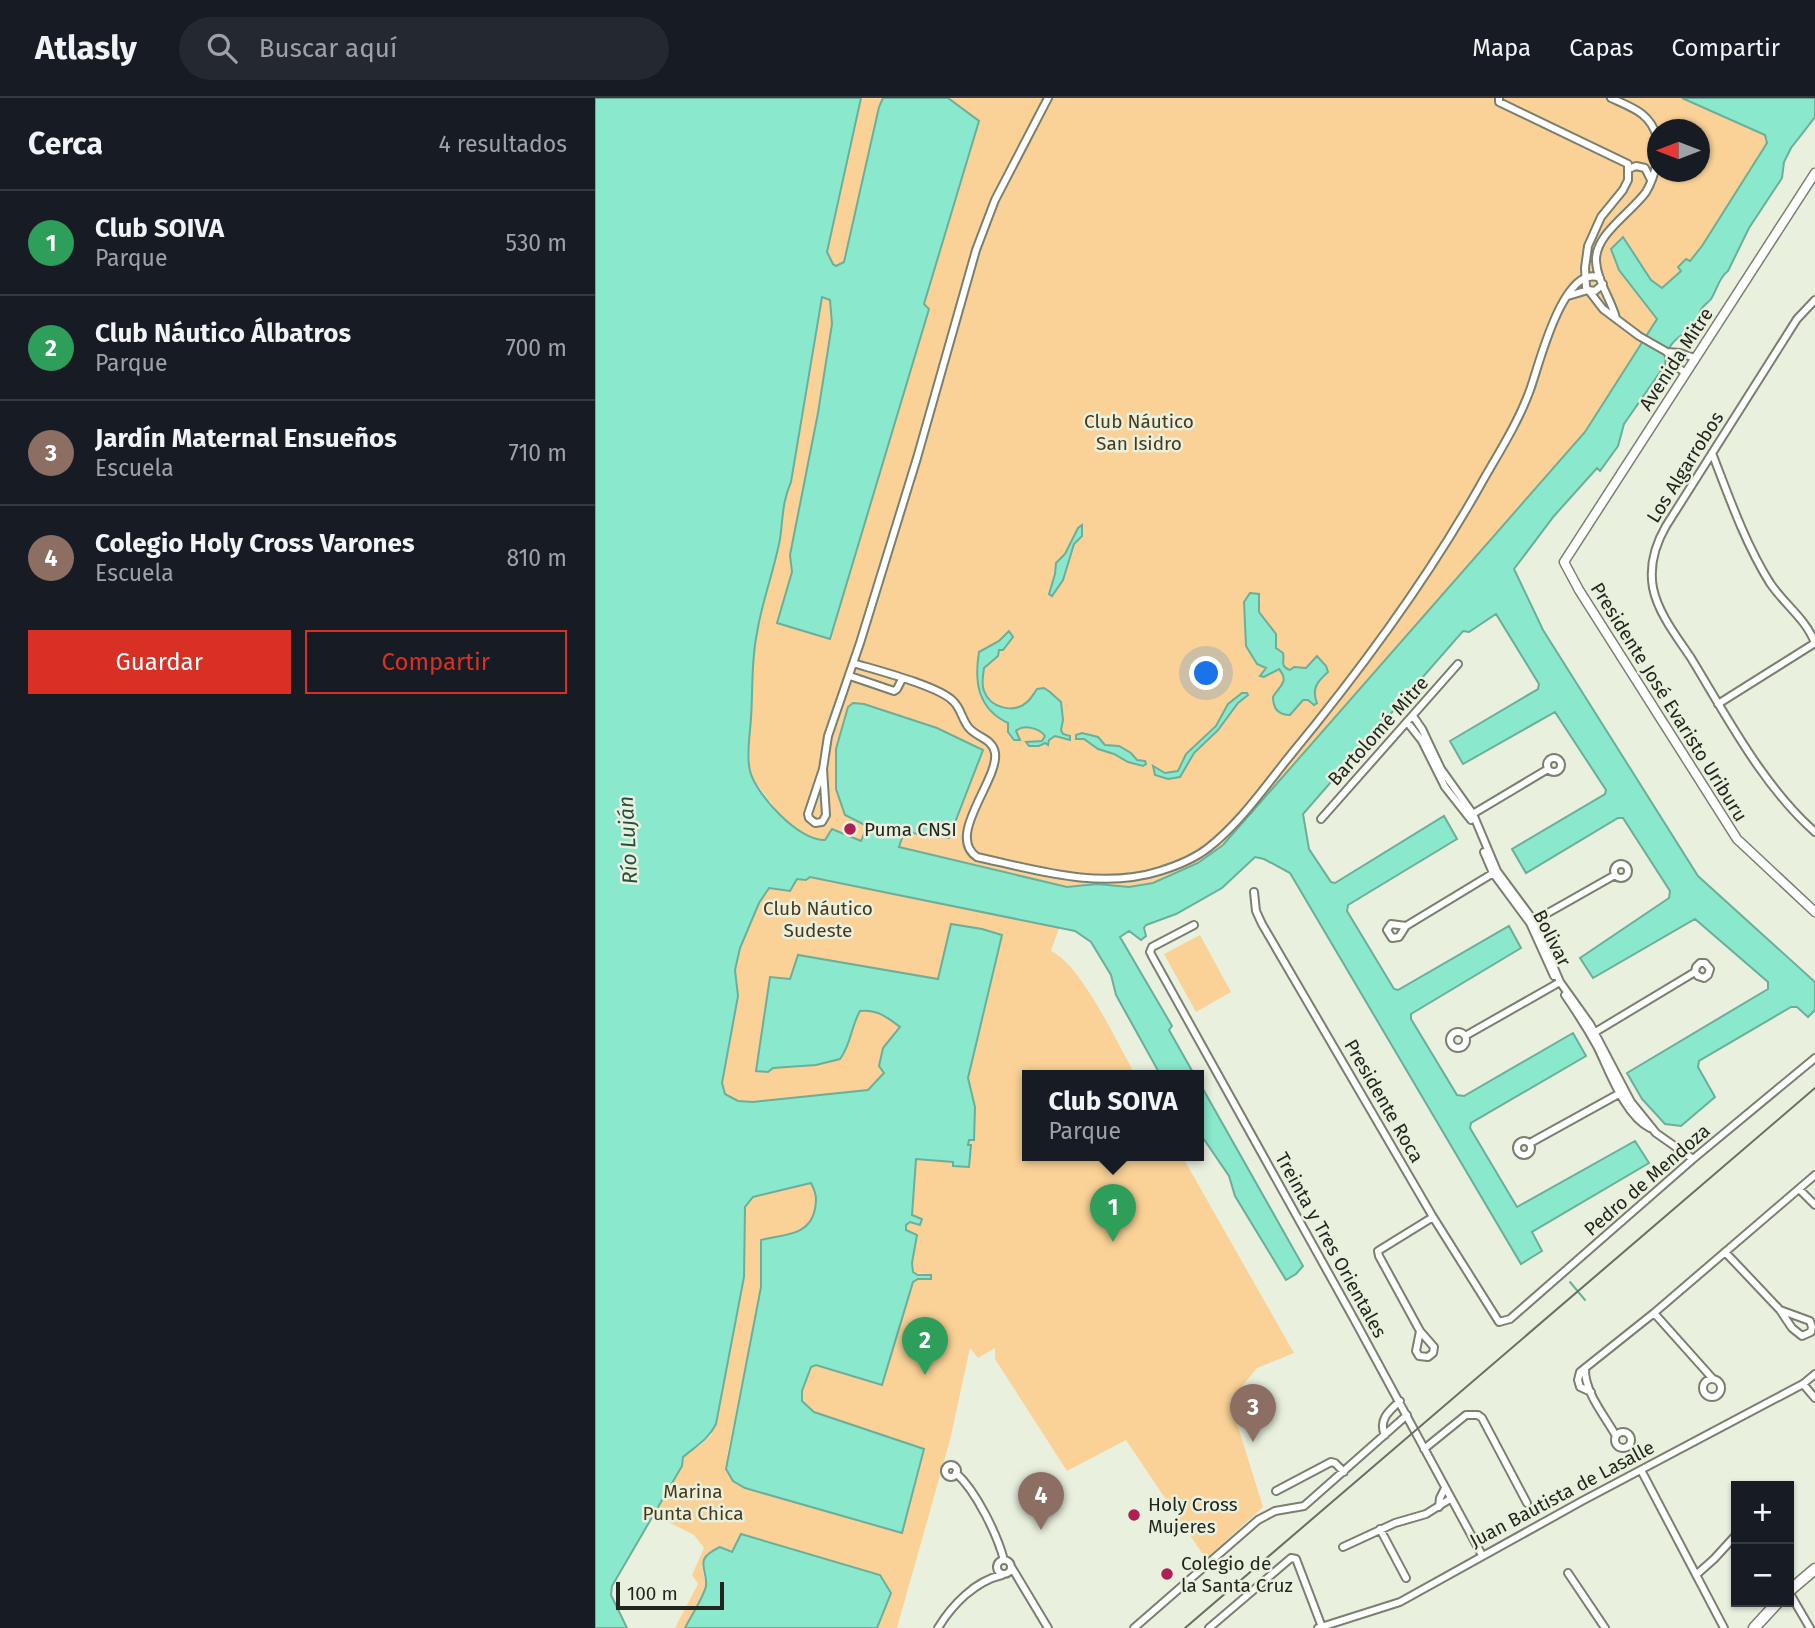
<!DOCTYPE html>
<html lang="es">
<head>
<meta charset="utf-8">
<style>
	:root { --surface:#171b24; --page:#242831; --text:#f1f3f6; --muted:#9ea1a6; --line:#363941; --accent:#d93025 }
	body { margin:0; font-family:"Fira Sans",sans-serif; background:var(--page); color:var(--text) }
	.controls { position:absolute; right:21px; bottom:21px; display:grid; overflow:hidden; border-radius:0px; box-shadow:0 2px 5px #0004 }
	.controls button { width:63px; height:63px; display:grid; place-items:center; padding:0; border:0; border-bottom:2px solid var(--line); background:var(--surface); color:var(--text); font:35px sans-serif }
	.compass { position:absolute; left:1052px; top:21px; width:63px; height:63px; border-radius:50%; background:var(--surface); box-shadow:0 2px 5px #0004; rotate:270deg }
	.scale { position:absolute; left:21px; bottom:18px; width:108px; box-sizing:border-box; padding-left:7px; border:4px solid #23261f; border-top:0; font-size:19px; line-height:24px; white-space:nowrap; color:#23261f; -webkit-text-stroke:5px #e9f0de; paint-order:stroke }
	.you { position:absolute; left:612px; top:576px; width:24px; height:24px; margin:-18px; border:5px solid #fff; border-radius:50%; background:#1a73e8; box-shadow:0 0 0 10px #1a73e833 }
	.badge { display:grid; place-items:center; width:46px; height:46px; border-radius:50%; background:var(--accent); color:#fff; font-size:23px; font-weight:700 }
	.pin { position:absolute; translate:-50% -58px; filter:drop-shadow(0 2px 4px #0008) }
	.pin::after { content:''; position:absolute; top:37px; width:24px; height:21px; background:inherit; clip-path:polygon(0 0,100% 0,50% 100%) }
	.popup { position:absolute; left:427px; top:972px; width:182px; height:91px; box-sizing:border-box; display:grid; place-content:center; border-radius:0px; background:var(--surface); filter:drop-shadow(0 2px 5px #0005); font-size:23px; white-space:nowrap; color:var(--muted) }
	.popup b { font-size:26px; color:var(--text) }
	.popup::after { content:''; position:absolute; left:50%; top:100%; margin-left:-14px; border:14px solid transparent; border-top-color:var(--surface) }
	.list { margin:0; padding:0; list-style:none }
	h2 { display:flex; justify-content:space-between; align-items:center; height:91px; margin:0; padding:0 28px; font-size:30px }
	h2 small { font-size:23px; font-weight:400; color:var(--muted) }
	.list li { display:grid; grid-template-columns:46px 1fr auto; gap:21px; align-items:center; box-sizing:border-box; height:105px; padding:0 28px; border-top:2px solid var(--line) }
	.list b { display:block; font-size:26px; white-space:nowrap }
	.list p { margin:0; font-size:23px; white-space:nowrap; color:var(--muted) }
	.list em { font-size:23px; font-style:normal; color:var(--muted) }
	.actions { display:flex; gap:14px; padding:21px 28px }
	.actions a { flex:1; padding:16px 0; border:2px solid var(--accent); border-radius:0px; text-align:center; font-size:24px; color:var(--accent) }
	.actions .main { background:var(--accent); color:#fff }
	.icon { flex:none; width:38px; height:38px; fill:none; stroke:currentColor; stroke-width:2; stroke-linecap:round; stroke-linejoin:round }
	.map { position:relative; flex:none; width:1220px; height:1530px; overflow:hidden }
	header { display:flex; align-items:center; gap:42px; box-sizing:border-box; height:98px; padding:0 35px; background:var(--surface); border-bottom:2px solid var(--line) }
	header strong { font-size:33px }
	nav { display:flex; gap:38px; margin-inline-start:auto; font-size:24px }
	.search { width:490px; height:63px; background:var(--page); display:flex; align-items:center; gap:18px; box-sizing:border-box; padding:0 24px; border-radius:38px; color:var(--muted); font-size:26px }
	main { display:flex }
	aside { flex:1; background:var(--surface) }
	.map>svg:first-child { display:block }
</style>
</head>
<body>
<header>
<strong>Atlasly</strong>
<div class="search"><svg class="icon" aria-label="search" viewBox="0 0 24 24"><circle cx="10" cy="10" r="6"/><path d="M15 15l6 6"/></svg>Buscar aquí</div>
<nav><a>Mapa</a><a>Capas</a><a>Compartir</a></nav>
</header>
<main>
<aside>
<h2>Cerca<small>4 resultados</small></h2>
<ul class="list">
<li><span class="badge" style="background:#2e9e5b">1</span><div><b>Club SOIVA</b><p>Parque</p></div><em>530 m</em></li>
<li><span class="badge" style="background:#2e9e5b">2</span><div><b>Club Náutico Álbatros</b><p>Parque</p></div><em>700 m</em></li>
<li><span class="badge" style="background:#8d6e63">3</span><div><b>Jardín Maternal Ensueños</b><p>Escuela</p></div><em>710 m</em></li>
<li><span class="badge" style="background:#8d6e63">4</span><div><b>Colegio Holy Cross Varones</b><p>Escuela</p></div><em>810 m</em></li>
</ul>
<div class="actions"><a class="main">Guardar</a><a>Compartir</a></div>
</aside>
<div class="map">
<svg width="1220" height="1530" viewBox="0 0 1220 1530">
	<rect width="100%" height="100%" fill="#e9f0de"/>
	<path fill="#fad297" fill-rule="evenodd" d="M266,0H1087L1170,37L1172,45L1107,148L1094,163L1084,169L1086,173L1067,191L1056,182L1029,139L1016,151L1024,172L1062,221L990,334L628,747L603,765L558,785L534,789L502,786L472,789L304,749L266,743L237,731L231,742H222L210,737L189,722L161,685L155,673L154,641L157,574L161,537L171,497L189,400L196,384L219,252L232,154ZM1062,32H1104V74H1062Z
		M215,779L464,830L456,853C487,867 523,947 541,978H432V1058H587L699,1255L662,1270L635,1303L668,1409L611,1461L531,1342L472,1373L400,1261V1250L383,1260L375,1250L355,1342L302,1530H282L296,1495L285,1477L146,1436L137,1454L107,1468L111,1488L90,1530H80L103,1486L97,1477L109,1450L99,1437L59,1417L87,1368L88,1359L107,1346L117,1336L149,1179L150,1109L156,1100L216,1084C221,1095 222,1100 220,1111C215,1138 189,1136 166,1142V1189L132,1358L224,1316L207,1303V1293L216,1269L221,1267L287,1287L318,1184L335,1177L318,1174L317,1165L321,1137L311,1132V1127L327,1121L317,1118L321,1060L358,1065V1067L373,1047L374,1041L379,1042L380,1009L373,980L407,837L374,828L356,826L344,881L203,858L195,881L175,879L178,970C195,970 238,969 249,957L264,913C282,911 292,919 305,929L288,950L289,974L274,992L158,1004L143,1003L130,996L127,985L143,898L140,872L145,850L164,805L174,790L195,793L203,780L211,782Z
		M605,837L636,894L601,914L569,856Z"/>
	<path fill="#8ae8cd" stroke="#6bae99" stroke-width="2" d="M0,0H266L232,154L238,166L241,168L249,164L284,9L288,0H353L384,23L329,206L334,211L235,541L182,525L197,474L195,457L223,315L237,226L235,202L227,199L196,384C187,404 188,421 185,441C179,473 167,503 162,535C156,563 158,591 156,620C155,637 151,657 155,673C161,697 205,744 230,742L237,731L266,743L272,728L250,717L241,691V651L253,609L258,605L269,606L342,630L388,652L354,740L309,734L304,749L472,789L502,786L534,789L558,785L603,765L628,747L990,334L1062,221L1024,172L1016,151L1028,139L1056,182L1067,190L1086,173L1083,169L1091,161L1095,163L1107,148L1172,45L1170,37L1087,0H1220V19L1196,50L1189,64L1187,80L1154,130L1133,173C1124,179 1122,192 1116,201C1114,204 1110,206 1108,209C1102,216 1108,212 1104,219C1094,239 1071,237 1070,267L1029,326L1023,348L1005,373L1002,370L959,418L919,471L948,532L1103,778L1220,884V912L1213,919L1202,909H1196L1104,963L1103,969L1120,999L1086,1028L1070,1026L1047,1001L1032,975L1173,891V884L1100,821L998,880L985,860L1074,800L1075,793L1028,720H1023L931,775L917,751L1010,696L1011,692L960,614L868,666L855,643L943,591L944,586L901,516L874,534L868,533L708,716L714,751L736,784L740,785L849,718L862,741L753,807L752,813L799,891L803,892L914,828L926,850L816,916V921L862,997L869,998L978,935L991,958L876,1025L875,1030L922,1109L1040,1043L1054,1065L937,1134L947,1153L926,1166L695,775L669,761L660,759L627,790L581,816L551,827L549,830L551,838L546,842L534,833L525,839L577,928L574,932L600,978H566L521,897L516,877L496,844L480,833L215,779L211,782L202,781L195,793L174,790L164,805L145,850L140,872L143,898L127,985L130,996L143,1003L158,1004L273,992L289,975L284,968L288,950L305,929C292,919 282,911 265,913C256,928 256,947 245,961L221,967L178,970L173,974L161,973L175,879L195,881L203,857L343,881L356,826L387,831L407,837L373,980L380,1009L379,1042H374L373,1047H376L374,1069L358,1068V1064L321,1061L317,1117L327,1121L325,1127L315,1124L311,1127V1132L322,1137L317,1165L318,1174L323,1177H336V1181H323L318,1184L287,1287L221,1267L216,1269L207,1293V1303L219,1314L329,1351L307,1435L150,1390L138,1383L131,1371L166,1189V1142C189,1136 215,1138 220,1111C222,1100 221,1095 216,1085L158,1099L150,1109L149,1179L121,1326C113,1342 101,1348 88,1359L87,1368L17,1488L16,1497L32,1530H0Z
		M487,427V438L479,446L468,482L457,498L454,496L460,476L461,465L470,456L483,430Z
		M655,495L664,496V514L681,536V550L688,555C690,563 684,568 695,572L699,569L711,570L722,558L731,568L733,574C723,583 716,590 722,605L719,607L713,602H708L695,617C683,617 678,611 678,599C684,588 695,584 684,571L669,579L665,578L671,570L662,566L651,548L649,504Z
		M414,533L418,539L408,552H404L403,558L389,570C388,578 386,586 389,593C395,610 419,616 432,604C436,601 439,595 442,591L449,590L455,594L466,604L468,622L466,632L468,636L475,638V642L460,638L454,642L453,647L450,645L444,648H434L431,644L447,643L450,638C444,630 429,626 421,633L425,642H419L413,634V625C383,611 379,584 384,554L404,543Z
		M647,595H652L653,597L643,605L623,632L599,655L585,679L573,681L560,677L558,668L570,675L583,673L591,656L621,628L633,606Z
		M487,635L503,639L510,647L524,648L536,655L542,662L550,663L551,666L548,668L533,664L519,656L503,651L489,641H481V637Z
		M604,984L708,1168L701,1176L691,1182L640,1098L634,1078L604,1034Z
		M146,1436L285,1477L296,1495L282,1530H90C95,1520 109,1498 111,1488C113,1470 97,1462 125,1449L137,1454Z"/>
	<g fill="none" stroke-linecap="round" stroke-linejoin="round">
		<path stroke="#6bae99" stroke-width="2" d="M975,1184L990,1202"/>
		<g stroke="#79806f" stroke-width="10">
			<path id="minor" d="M904,0V4L1033,66V82L1028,92L1006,119L993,148L990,170L991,189L1008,211L1044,238L1072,254L1079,266L1090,275
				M1016,0C1038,10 1055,15 1062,39
				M1034,71L1041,68L1050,70L1056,82
				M973,198L993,192L1000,193L1008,186
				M1220,202L1202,221L1071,428C1060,447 1054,468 1058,490C1063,515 1082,539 1096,560C1132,619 1168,688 1220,734
				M1021,220C1016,201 1002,183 1001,163C1000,136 1036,115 1051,94C1057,84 1060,74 1062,63
				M1072,254L1085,255L1100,260
				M1117,355C1134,399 1150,445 1175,485C1189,506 1211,521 1220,545
				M258,565C281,572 344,588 358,603C366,610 367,622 374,630C383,640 398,641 400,655C404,682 350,738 382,759C441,772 505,792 565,773C581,768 599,761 613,750C645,725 669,690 694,659C765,573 831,484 886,386C903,356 923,325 935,292C943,271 968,164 1005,180
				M255,578L299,593L302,591L307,581
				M1123,606L1220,545
				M818,618L827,631L846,671L878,716L902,773L939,823L965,884L995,926L1036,1004L1061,1035L1098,1061
				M812,624L827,643L850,689L876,722
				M952 667a7 7 0 1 1 14 0a7 7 0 1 1-14 0Z
				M228,671L233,638L265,545L322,360L381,152L400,102L453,0
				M228,671L231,717L227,724L220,725L214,720L213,716Z
				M876,717L953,671
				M726,721L863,566
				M889,754L898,775L935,825L959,878
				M1019 773a7 7 0 1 1 14 0a7 7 0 1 1-14 0Z
				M659,794L661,813L667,826L838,1119L904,1224L915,1221L1098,1061L1220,960
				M937,824L1020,777
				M599,827L557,849L555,854L557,858L759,1221L887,1457
				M811,828L796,826L792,832L797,840L804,839L811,828L900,774
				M970,897C981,913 992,930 1002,948C1014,972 1030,1018 1055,1030
				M855 942a8 8 0 1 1 16 0a8 8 0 1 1-16 0Z
				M997,936L1100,874L1101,869L1105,865H1110L1115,871L1113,877L1109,880L1103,878L1100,874
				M870,938L965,884
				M922 1050a7 7 0 1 1 14 0a7 7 0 1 1-14 0Z
				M935,1045L1029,993
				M1204,1091L1220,1107
				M1130,1154L1185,1212L1197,1230L1207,1238L1216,1234L1217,1229L1215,1223L1185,1212
				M1059,1215L1118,1281
				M825,1233L784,1158L783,1153L838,1119
				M825,1233L839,1249L838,1255L833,1259L824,1258L821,1253Z
				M990,1270C989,1294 1010,1318 1021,1338
				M1108 1290a9 9 0 1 1 18 0a9 9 0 1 1-18 0Z
				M1208,1286L1220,1300
				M996,1294L985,1289L983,1282L985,1274L1059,1215L1220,1077
				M1020 1342a8 8 0 1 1 16 0a8 8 0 1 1-16 0Z
				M790,1337C783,1322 794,1313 805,1303
				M829,1351L871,1317H883L887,1320L932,1405
				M350 1373a6 6 0 1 1 12 0a6 6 0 1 1-12 0Z
				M1046,1372L1129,1530
				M361,1375C381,1393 402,1436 409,1462
				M681,1393L736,1364L740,1365L749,1374
				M844,1409L845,1400L850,1390
				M785,1431L811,1480
				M748,1449L800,1425L831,1416L855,1401
				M402 1469a7 7 0 1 1 14 0a7 7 0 1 1-14 0Z
				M417,1470L453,1530
				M973,1475L1010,1530
				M1101,1477L1119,1461L1141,1437
				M1194,1494L1215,1530
				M343,1530C357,1507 380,1483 407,1477
				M539,1530L663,1422L680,1413L709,1408L812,1317
				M614,1530L696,1460L701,1461L727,1529
				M723,1530L805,1504L987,1403L1208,1286L1220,1276"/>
		</g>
		<g stroke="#79806f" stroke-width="11">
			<path id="tertiary" d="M1220,75L969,464L984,492L1142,741L1220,814"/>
		</g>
		<g stroke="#79806f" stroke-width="13">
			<path id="primary" d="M1194,1493L1220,1471
				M1159,1530L1183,1504"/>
		</g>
		<use href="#minor" stroke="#fff" stroke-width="6"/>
		<use href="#tertiary" stroke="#fff" stroke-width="8"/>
		<use href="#primary" stroke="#fff" stroke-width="10"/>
		<path stroke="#696e63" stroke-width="2" d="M590,1530L1220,990"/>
	</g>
	<g fill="#af1f54" stroke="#e9f0de" stroke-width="2.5">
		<circle cx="255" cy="731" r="7"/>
		<circle cx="539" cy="1417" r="7"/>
		<circle cx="572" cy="1476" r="7"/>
	</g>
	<g text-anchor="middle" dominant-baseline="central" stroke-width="5" stroke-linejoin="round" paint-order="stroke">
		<g font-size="19" fill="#23261f" stroke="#e9f0de">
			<text transform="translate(1081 261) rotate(-57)">Avenida Mitre</text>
			<text transform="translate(1090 369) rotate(-58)">Los Algarrobos</text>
			<text transform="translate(1074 604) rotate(58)">Presidente José Evaristo Uriburu</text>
			<text transform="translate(783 633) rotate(-48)">Bartolomé Mitre</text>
			<text transform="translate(957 840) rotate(63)">Bolivar</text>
			<text transform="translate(789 1003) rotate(60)">Presidente Roca</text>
			<text transform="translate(1052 1082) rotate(-41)">Pedro de Mendoza</text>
			<text transform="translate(736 1147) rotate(61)">Treinta y Tres Orientales</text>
			<text transform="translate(967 1396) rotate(-28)">Juan Bautista de Lasalle</text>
		</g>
		<g font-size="19" fill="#4a381a" stroke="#e9f0de">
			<text x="544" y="323">Club Náutico<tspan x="544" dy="22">San Isidro</tspan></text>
			<text x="223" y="810">Club Náutico<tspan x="223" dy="22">Sudeste</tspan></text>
			<text x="98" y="1393">Marina<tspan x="98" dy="22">Punta Chica</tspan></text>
		</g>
		<g font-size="19" fill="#23261f" stroke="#e9f0de" text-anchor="start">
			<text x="269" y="731">Puma CNSI</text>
			<text x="553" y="1406">Holy Cross<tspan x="553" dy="22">Mujeres</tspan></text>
			<text x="586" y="1465">Colegio de<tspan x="586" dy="22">la Santa Cruz</tspan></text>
		</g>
		<g font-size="21" font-style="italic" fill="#254f43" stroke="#e9f0de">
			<text transform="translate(33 742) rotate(-93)">Río Luján</text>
		</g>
	</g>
</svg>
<div class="controls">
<button>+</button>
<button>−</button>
</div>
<svg class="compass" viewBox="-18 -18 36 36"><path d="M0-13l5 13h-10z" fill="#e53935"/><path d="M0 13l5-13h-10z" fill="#9ea1a6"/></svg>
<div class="scale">100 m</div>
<div class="you"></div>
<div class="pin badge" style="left:518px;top:1144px;background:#2e9e5b">1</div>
<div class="popup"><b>Club SOIVA</b>Parque</div>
<div class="pin badge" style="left:330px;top:1277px;background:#2e9e5b">2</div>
<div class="pin badge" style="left:658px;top:1344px;background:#8d6e63">3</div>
<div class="pin badge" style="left:446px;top:1432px;background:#8d6e63">4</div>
</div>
</main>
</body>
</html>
